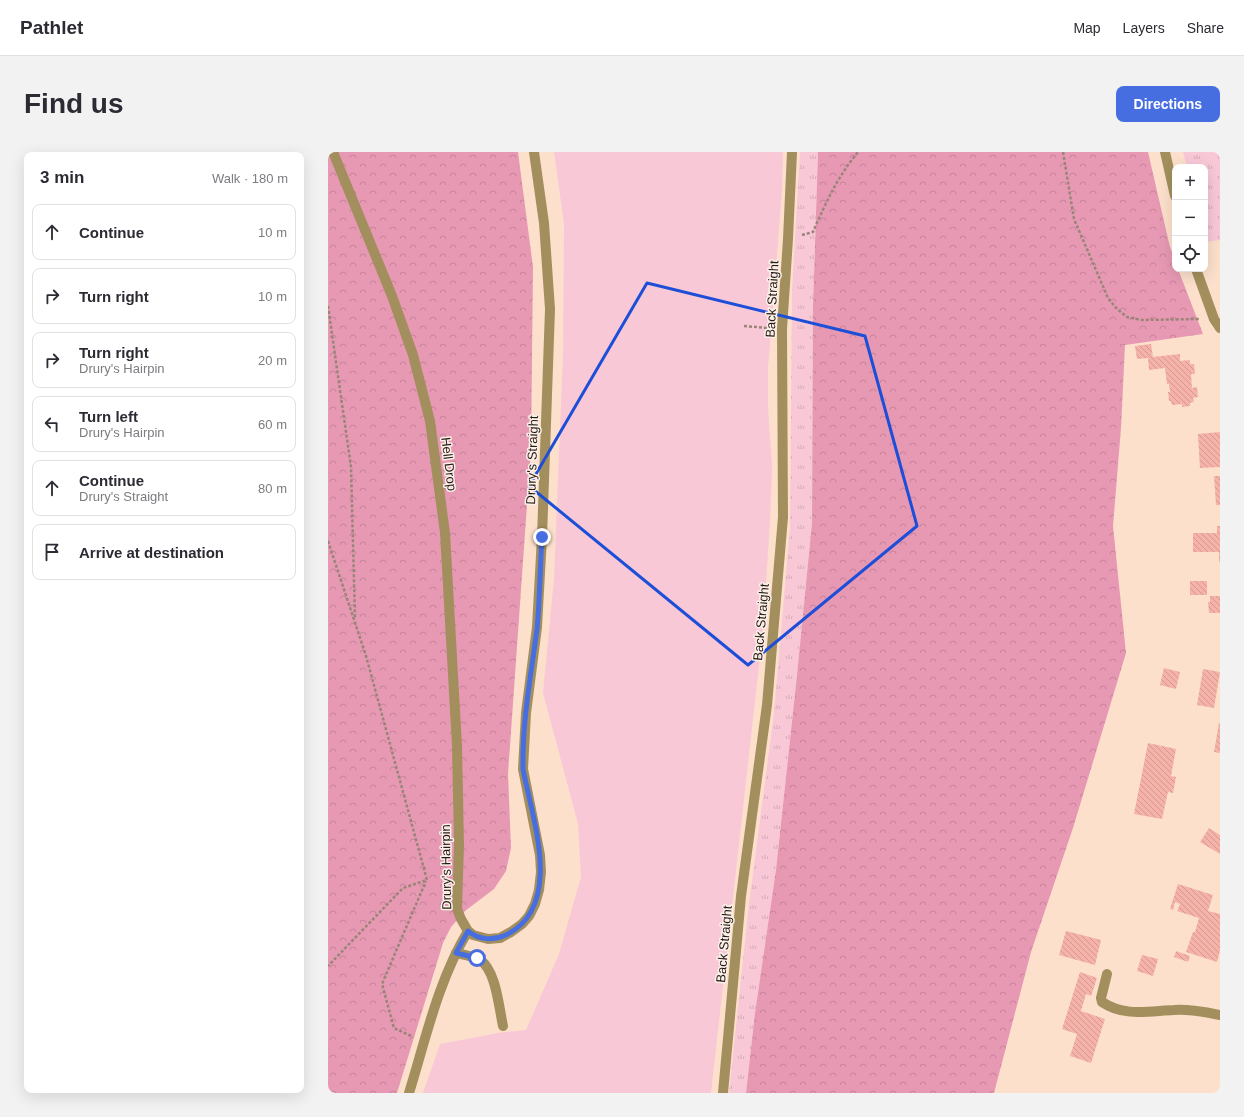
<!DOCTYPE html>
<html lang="en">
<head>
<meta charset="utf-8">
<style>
	:root { --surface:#fff; --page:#f2f2f3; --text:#2b2b33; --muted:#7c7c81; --line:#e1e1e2; --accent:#476ee1 }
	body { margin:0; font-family:Arial,sans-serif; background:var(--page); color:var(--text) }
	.controls { position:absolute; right:12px; top:12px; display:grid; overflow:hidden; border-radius:8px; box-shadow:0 4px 16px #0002 }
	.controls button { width:36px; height:36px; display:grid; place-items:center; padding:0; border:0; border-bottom:1px solid var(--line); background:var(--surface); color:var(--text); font:20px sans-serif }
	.stop { position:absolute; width:12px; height:12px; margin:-9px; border:3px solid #476ee1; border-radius:50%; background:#fff }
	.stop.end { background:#476ee1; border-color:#fff; box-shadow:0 1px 4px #0008 }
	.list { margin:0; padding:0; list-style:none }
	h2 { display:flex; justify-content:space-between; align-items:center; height:52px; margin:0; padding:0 16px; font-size:17px }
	h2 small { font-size:13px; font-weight:400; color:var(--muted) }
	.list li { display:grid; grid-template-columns:26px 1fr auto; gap:12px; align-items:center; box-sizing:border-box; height:56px; margin:0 8px 8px; padding:0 8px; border:1px solid var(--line); border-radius:8px }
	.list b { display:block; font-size:15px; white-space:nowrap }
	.list p { margin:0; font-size:13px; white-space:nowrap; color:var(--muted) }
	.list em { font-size:13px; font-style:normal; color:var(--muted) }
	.icon { flex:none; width:22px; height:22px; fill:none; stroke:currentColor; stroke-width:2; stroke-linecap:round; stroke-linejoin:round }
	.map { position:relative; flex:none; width:892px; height:941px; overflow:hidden; border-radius:8px }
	header { display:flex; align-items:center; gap:24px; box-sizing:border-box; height:56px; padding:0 20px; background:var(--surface); border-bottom:1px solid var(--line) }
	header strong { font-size:19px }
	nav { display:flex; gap:22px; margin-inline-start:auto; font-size:14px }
	.intro { display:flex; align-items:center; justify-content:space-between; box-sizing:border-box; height:96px; padding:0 24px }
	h1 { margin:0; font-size:28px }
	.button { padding:10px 18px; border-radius:8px; background:var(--accent); color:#fff; font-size:14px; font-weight:700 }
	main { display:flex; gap:24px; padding:0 24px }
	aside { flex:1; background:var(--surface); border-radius:8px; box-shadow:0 4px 16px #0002 }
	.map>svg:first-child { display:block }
</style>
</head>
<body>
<header>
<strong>Pathlet</strong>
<nav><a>Map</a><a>Layers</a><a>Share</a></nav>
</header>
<div class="intro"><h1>Find us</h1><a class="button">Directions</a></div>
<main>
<aside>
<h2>3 min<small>Walk · 180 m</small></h2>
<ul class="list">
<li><svg class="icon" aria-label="ahead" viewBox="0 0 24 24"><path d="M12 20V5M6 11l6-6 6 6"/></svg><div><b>Continue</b></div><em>10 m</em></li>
<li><svg class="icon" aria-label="right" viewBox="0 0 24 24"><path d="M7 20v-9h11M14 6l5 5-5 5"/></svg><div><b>Turn right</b></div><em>10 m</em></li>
<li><svg class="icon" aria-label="right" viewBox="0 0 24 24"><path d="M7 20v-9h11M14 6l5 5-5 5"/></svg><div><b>Turn right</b><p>Drury's Hairpin</p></div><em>20 m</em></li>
<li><svg class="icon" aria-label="left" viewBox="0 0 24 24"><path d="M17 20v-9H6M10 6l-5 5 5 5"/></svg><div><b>Turn left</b><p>Drury's Hairpin</p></div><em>60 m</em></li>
<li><svg class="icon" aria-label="ahead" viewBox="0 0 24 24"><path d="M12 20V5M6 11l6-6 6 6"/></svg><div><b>Continue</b><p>Drury's Straight</p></div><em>80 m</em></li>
<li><svg class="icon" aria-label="arrive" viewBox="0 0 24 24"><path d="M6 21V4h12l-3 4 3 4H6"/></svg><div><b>Arrive at destination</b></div></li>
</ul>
</aside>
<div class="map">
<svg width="892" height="941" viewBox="0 0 892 941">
	<defs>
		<pattern id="grass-tufts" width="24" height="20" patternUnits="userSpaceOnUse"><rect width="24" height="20" fill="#f8c8d7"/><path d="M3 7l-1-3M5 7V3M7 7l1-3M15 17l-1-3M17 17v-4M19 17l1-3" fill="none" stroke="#d4abb8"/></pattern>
		<pattern id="forest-crowns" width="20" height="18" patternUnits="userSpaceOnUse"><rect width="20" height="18" fill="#e799b4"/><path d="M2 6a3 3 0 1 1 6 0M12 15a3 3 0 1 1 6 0" fill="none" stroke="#c6839a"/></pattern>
		<pattern id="building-back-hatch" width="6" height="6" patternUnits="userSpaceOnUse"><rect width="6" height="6" fill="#f5b2a9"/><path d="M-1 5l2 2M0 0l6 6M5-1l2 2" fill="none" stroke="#d29891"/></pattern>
	</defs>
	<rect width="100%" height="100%" fill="#fce0cc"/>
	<path fill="url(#grass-tufts)" d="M472,0H490L485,154L484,371L469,523L448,718L427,861L418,941H401L421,752L446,561L462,376L464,139Z
		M855,0H892V88L878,90L877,87V15H859Z"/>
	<path fill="url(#forest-crowns)" d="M0,0H190L205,115L203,296L180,622L183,696L178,719L166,737L137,759L123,775L115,791L69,941H0Z
		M490,0H820L842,95L847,108V117H850L875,182L797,193L793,276L785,374L798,501L745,676L703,800L666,941H418L427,861L448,718L469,523L484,371L485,154Z"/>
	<path fill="#f8c8d7" d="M226,0H455L454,39L440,217V254L444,314L442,371L434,487L383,941H95L112,892L176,880L198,878L231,802L253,725L250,672L215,541L226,426L235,202L236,72Z"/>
	<path fill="url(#building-back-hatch)" d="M823,192L825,205L852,202V209L862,208V212H866L867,222H863L864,236L869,235L870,245L865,246L866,250L862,251V254L854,255V252L844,253L843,249H841L840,240H842L841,232H839L837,216L821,218L820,206L809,207L807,194Z
		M892,280V315L872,316L870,282Z
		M886,324H892V353H888Z
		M889,374H892V410H891V400H865V381H889Z
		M862,429H879V443H862Z
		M882,444H892V461H881L880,450H882Z
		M836,516L852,520L848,537L832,533Z
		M875,517L892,520L886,556L869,553Z
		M891,571H892V601L886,600Z
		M820,591L848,597L843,624L848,625L845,641L840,640L834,667L806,662Z
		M881,676L892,683V702L872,690Z
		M850,732L885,743L880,759L892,762V799L889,810L858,800L865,780H867L871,766L849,759L852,752L847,750L845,758L842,757Z
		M738,779L773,788L767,813L731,803Z
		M848,799L862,804L860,810L846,805Z
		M814,803L830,807L825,824L809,819Z
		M752,820L769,826L763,844L758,842L753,859L777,867L763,911L742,904L749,882L734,877Z"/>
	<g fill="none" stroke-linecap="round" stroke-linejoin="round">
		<path stroke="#998577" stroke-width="2.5" stroke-dasharray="3 2" stroke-linecap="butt" d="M735,0L746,67L780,146L789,157L799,165L813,168L871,167
			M474,83L485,80C497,52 510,24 530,0
			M0,154L23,315L27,467
			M416,174L440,176
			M0,389L38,504L99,728L75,736L0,814
			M83,884L66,876L54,832L98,729"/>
		<path stroke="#a38f5d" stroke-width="10" d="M128,801C136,803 145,804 152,808C168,818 171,856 175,874
			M779,822L773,846L774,850C796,865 821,859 846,858C861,857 877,860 892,863"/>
		<path stroke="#a38f5d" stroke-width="10" d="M5,0L64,144L85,203L102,269L117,381L129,594L131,693L129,757L133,767L140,779L145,783L160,787L172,786L183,780L194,772L201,764L207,752L211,738L213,720L212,703L195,617L198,561L209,475L214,385L222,157L216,71L206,0
			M837,0L847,44
			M868,117L886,167L892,176
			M81,941C98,886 110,829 140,779
			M395,941L413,744L439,553L455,365L454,177L460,87L464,0"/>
	</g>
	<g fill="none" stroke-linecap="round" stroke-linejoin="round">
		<path stroke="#476ee1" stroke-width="5" d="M149,806L128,801L140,779C151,788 165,789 178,783C237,754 204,666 195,617C194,570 203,523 209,477C212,446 212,415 214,385"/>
	</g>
	<path fill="none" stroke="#1d4ed8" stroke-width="3" stroke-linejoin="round" d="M319,131L537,184L589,374L420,513L201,334Z"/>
	<g text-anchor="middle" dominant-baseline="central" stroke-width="3" stroke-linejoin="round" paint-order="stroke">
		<g font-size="13" fill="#241a13" stroke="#fcf1e9">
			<text transform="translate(444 147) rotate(-87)">Back Straight</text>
			<text transform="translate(204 308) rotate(-88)">Drury's Straight</text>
			<text transform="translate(121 312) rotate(83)">Hell Drop</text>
			<text transform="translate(433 470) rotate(-85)">Back Straight</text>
			<text transform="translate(118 715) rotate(-91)">Drury's Hairpin</text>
			<text transform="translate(396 792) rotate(-85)">Back Straight</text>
		</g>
	</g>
</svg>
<div class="controls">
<button>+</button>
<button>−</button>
<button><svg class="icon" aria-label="locate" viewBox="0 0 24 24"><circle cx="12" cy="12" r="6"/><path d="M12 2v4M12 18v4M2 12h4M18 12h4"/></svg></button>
</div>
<div class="stop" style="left:149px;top:806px"></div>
<div class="stop end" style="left:214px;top:385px"></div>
</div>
</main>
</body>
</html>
